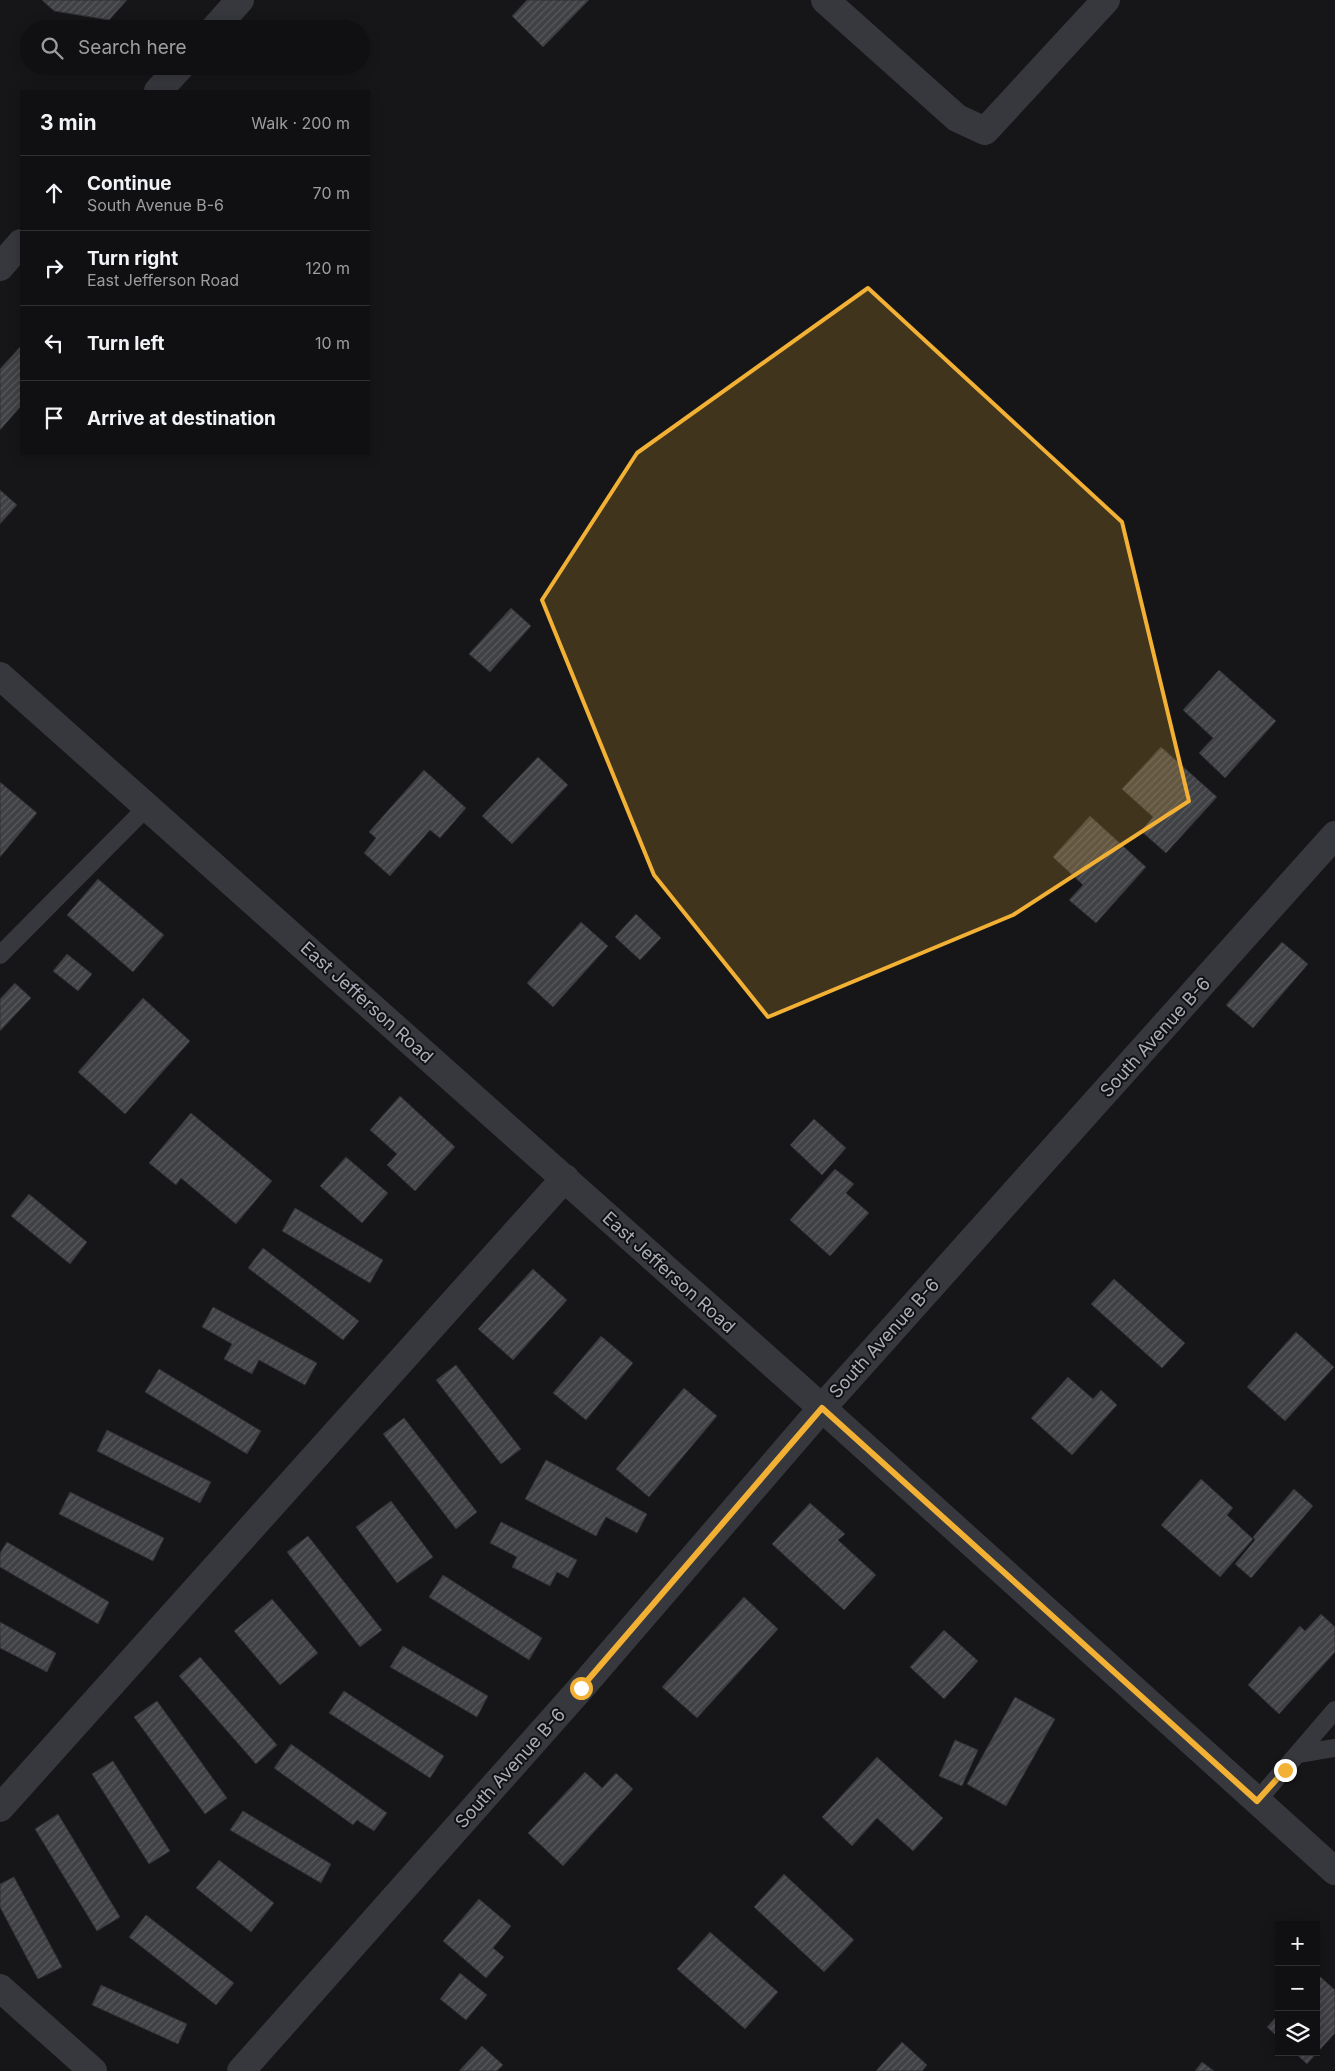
<!DOCTYPE html>
<html lang="en">
<head>
<meta charset="utf-8">
<style>
	:root { --surface:#101012; --page:#19191b; --text:#f1f3f6; --muted:#9c9d9f; --line:#303032 }
	body { margin:0; font-family:Inter,sans-serif; background:var(--page); color:var(--text) }
	.controls { position:absolute; right:15px; bottom:15px; display:grid; overflow:hidden; border-radius:0px; box-shadow:0 2px 12px #0003 }
	.controls button { width:45px; height:45px; display:grid; place-items:center; padding:0; border:0; border-bottom:1px solid var(--line); background:var(--surface); color:var(--text); font:25px sans-serif }
	.stop { position:absolute; width:15px; height:15px; margin:-11px; border:4px solid #f2b134; border-radius:50%; background:#fff }
	.stop.end { background:#f2b134; border-color:#fff; box-shadow:0 1px 5px #0008 }
	.list { margin:0; padding:0; list-style:none }
	h2 { display:flex; justify-content:space-between; align-items:center; height:65px; margin:0; padding:0 20px; font-size:21px }
	h2 small { font-size:16px; font-weight:400; color:var(--muted) }
	.list li { display:grid; grid-template-columns:32px 1fr auto; gap:15px; align-items:center; box-sizing:border-box; height:75px; padding:0 20px; border-top:1px solid var(--line) }
	.list b { display:block; font-size:19px; white-space:nowrap }
	.list p { margin:0; font-size:16px; white-space:nowrap; color:var(--muted) }
	.list em { font-size:16px; font-style:normal; color:var(--muted) }
	.icon { flex:none; width:28px; height:28px; fill:none; stroke:currentColor; stroke-width:2; stroke-linecap:round; stroke-linejoin:round }
	.map { position:relative; flex:none; width:1335px; height:2071px; overflow:hidden }
	.search { position:absolute; background:var(--surface); box-shadow:0 2px 12px #0003; left:20px; top:20px; width:350px; height:55px; display:flex; align-items:center; gap:12px; box-sizing:border-box; padding:0 18px; border-radius:28px; color:var(--muted); font-size:19px }
	.panel { position:absolute; background:var(--surface); box-shadow:0 2px 12px #0003; left:20px; top:90px; width:350px; height:365px; border-radius:0px }
	.map>svg:first-child { display:block }
</style>
</head>
<body>
<div class="map">
<svg width="1335" height="2071" viewBox="0 0 1335 2071">
	<defs>
		<pattern id="building-hatch" width="6" height="6" patternUnits="userSpaceOnUse" patternTransform="scale(1.25)"><rect width="6" height="6" fill="#404145"/><path d="M-1 1l2-2M0 6l6-6M5 7l2-2" fill="none" stroke="#595a5e"/></pattern>
	</defs>
	<rect width="100%" height="100%" fill="#161618"/>
	<path fill="url(#building-hatch)" stroke="#303034" d="M42,0H127L109,20L54,11Z
		M527,0H589L543,47L512,16Z
		M21,346V406L0,430V369Z
		M0,490L17,505L0,524Z
		M511,608L531,626L490,672L469,654Z
		M1219,670L1276,721L1225,778L1199,753L1213,738L1183,710Z
		M1161,747L1217,797L1166,853L1141,831L1153,817L1122,789Z
		M538,757L568,785L512,844L482,816Z
		M424,770L466,808L440,838L430,830L390,876L364,853L376,838L369,832Z
		M0,782L37,813L0,857Z
		M1090,816L1146,867L1096,923L1069,900L1083,885L1053,857Z
		M98,879L164,935L133,972L67,915Z
		M636,914L661,938L640,960L615,937Z
		M581,922L608,946L553,1007L527,983Z
		M1282,942L1308,964L1253,1028L1226,1005Z
		M67,954L92,974L78,991L53,971Z
		M15,983L31,998L0,1031V999Z
		M143,998L190,1041L125,1114L78,1072Z
		M400,1096L455,1147L415,1191L387,1165L397,1154L370,1130Z
		M191,1113L272,1181L236,1224L181,1178L176,1185L149,1163Z
		M814,1119L846,1148L822,1175L790,1145Z
		M346,1157L388,1193L362,1223L320,1186Z
		M835,1169L854,1184L846,1193L869,1213L830,1256L790,1220Z
		M29,1194L87,1242L70,1264L11,1216Z
		M295,1208L383,1260L370,1283L282,1231Z
		M263,1248L359,1321L343,1340L248,1268Z
		M533,1269L567,1300L513,1360L478,1329Z
		M1114,1279L1185,1343L1162,1368L1091,1304Z
		M213,1307L317,1363L305,1385L259,1360L252,1374L224,1359L232,1344L202,1327Z
		M1296,1332L1334,1367L1285,1421L1247,1387Z
		M601,1336L633,1363L586,1420L553,1393Z
		M456,1365L521,1449L501,1464L436,1380Z
		M159,1369L261,1431L247,1454L145,1392Z
		M1068,1377L1093,1399L1101,1390L1117,1405L1072,1455L1031,1418Z
		M684,1388L717,1416L649,1497L616,1469Z
		M404,1418L477,1512L456,1529L383,1434Z
		M107,1430L211,1482L200,1503L97,1451Z
		M546,1460L647,1514L637,1533L606,1517L596,1536L525,1499Z
		M1201,1479L1233,1508L1227,1515L1253,1539L1220,1577L1161,1525Z
		M1294,1489L1313,1506L1251,1578L1235,1564L1255,1540L1253,1537Z
		M70,1492L164,1538L153,1561L59,1514Z
		M391,1501L433,1557L397,1583L356,1527Z
		M810,1503L845,1534L838,1540L876,1575L844,1610L772,1544Z
		M501,1522L577,1560L568,1578L557,1572L550,1586L512,1567L517,1557L490,1543Z
		M308,1536L382,1630L360,1647L287,1552Z
		M7,1542L109,1602L98,1624L0,1567V1553Z
		M443,1575L542,1638L529,1660L429,1597Z
		M744,1597L778,1629L697,1718L662,1687Z
		M272,1599L318,1653L280,1685L234,1631Z
		M1321,1614L1335,1627V1652L1279,1714L1248,1685L1300,1626L1305,1631Z
		M0,1622L56,1653L47,1672L0,1648Z
		M944,1630L978,1661L944,1699L910,1667Z
		M403,1646L488,1696L477,1717L390,1667Z
		M200,1657L277,1745L256,1764L179,1676Z
		M344,1691L444,1756L430,1778L329,1713Z
		M1015,1697L1055,1719L1006,1806L967,1784Z
		M157,1701L227,1798L205,1814L134,1717Z
		M955,1740L978,1750L962,1786L939,1776Z
		M291,1744L387,1813L374,1831L357,1820L353,1825L274,1768Z
		M877,1757L943,1818L913,1851L877,1818L852,1846L822,1817Z
		M113,1761L170,1851L149,1864L92,1774Z
		M585,1772L602,1788L616,1773L633,1789L563,1866L528,1833Z
		M243,1811L331,1864L321,1883L230,1830Z
		M58,1814L120,1917L97,1931L35,1829Z
		M219,1860L274,1903L251,1932L196,1888Z
		M784,1874L854,1940L824,1972L754,1907Z
		M14,1877L62,1967L38,1979L0,1907V1884Z
		M479,1899L511,1926L493,1948L504,1957L486,1978L443,1941Z
		M146,1915L234,1983L216,2005L129,1937Z
		M710,1932L778,1992L745,2029L677,1969Z
		M460,1973L487,1995L466,2020L440,1999Z
		M1316,1973L1335,1990V2033L1307,2064L1294,2052H1316Z
		M101,1985L187,2024L178,2044L92,2005Z
		M1279,2014V2038L1267,2027Z
		M902,2042L927,2065L922,2071H876Z
		M482,2046L503,2065L497,2071H459Z
		M1202,2062L1214,2071H1195Z"/>
	<g fill="none" stroke-linecap="round" stroke-linejoin="round">
		<path stroke="#37383d" stroke-width="18" d="M0,955L147,807
			M1298,1754L1335,1748
			M1257,1801L1335,1710"/>
		<path stroke="#37383d" stroke-width="28" d="M825,0L957,118L985,131L1106,0
			M214,29L240,0
			M158,91L181,66
			M0,267L21,243
			M0,676L822,1408L1335,1871
			M0,1808L565,1178
			M0,1988L93,2071
			M241,2071L581,1688L822,1408L1335,835"/>
	</g>
	<g fill="none" stroke-linecap="round" stroke-linejoin="round">
		<path stroke="#f2b134" stroke-width="6" d="M581,1688L822,1408L1257,1801L1285,1770"/>
	</g>
	<path fill="#f2b134" fill-opacity="0.2" stroke="#f2b134" stroke-width="4" stroke-linejoin="round" d="M868,288L1122,522L1189,801L1013,915L768,1017L654,875L542,600L637,453Z"/>
	<g text-anchor="middle" dominant-baseline="central" stroke-width="4" stroke-linejoin="round" paint-order="stroke">
		<g font-size="18" fill="#a8adb8" stroke="#111113">
			<text transform="translate(367 1002) rotate(42)">East Jefferson Road</text>
			<text transform="translate(1155 1037) rotate(-48)">South Avenue B-6</text>
			<text transform="translate(669 1272) rotate(42)">East Jefferson Road</text>
			<text transform="translate(884 1338) rotate(-48)">South Avenue B-6</text>
			<text transform="translate(510 1768) rotate(-48)">South Avenue B-6</text>
		</g>
	</g>
</svg>
<div class="controls">
<button>+</button>
<button>−</button>
<button><svg class="icon" aria-label="layers" viewBox="0 0 24 24"><path d="M12 4l9 5-9 5-9-5zM3 14l9 5 9-5"/></svg></button>
</div>
<div class="stop" style="left:581px;top:1688px"></div>
<div class="stop end" style="left:1285px;top:1770px"></div>
<div class="search"><svg class="icon" aria-label="search" viewBox="0 0 24 24"><circle cx="10" cy="10" r="6"/><path d="M15 15l6 6"/></svg>Search here</div>
<section class="panel">
<h2>3 min<small>Walk · 200 m</small></h2>
<ul class="list">
<li><svg class="icon" aria-label="ahead" viewBox="0 0 24 24"><path d="M12 20V5M6 11l6-6 6 6"/></svg><div><b>Continue</b><p>South Avenue B-6</p></div><em>70 m</em></li>
<li><svg class="icon" aria-label="right" viewBox="0 0 24 24"><path d="M7 20v-9h11M14 6l5 5-5 5"/></svg><div><b>Turn right</b><p>East Jefferson Road</p></div><em>120 m</em></li>
<li><svg class="icon" aria-label="left" viewBox="0 0 24 24"><path d="M17 20v-9H6M10 6l-5 5 5 5"/></svg><div><b>Turn left</b></div><em>10 m</em></li>
<li><svg class="icon" aria-label="arrive" viewBox="0 0 24 24"><path d="M6 21V4h12l-3 4 3 4H6"/></svg><div><b>Arrive at destination</b></div></li>
</ul>
</section>
</div>
</body>
</html>
